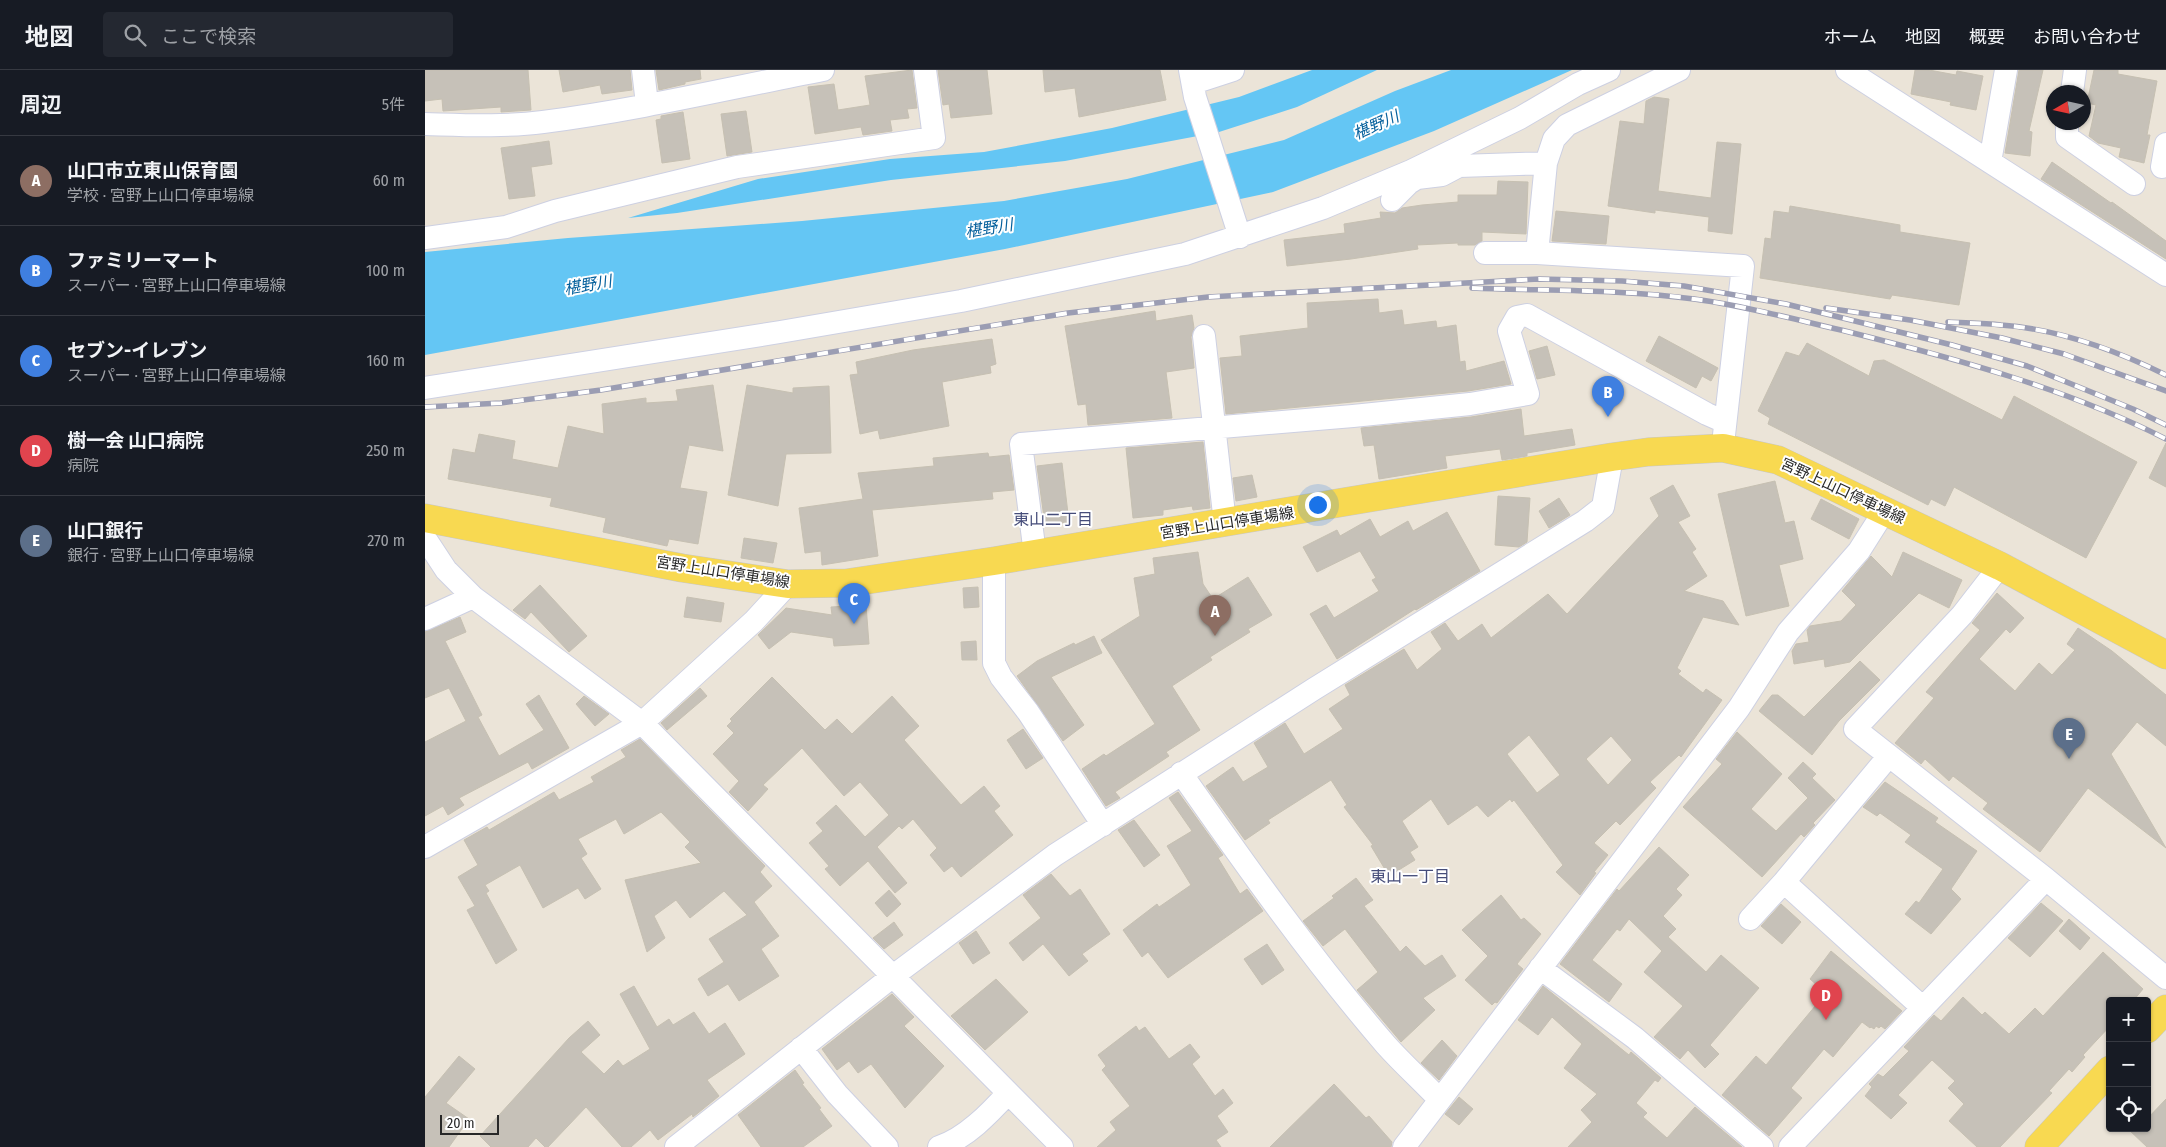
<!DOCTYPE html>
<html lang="ja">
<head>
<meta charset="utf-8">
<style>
	:root { --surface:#171b24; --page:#242831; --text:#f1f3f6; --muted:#9ea1a6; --line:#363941; --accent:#b45309 }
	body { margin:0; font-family:"Fira Sans Condensed","Noto Sans JP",sans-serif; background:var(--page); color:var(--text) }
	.controls { position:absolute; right:15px; bottom:15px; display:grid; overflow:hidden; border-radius:5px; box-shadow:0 1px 4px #0004 }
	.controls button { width:45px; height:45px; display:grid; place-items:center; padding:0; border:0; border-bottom:1px solid var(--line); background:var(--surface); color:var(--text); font:25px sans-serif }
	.compass { position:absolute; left:1621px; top:15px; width:45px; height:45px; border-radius:50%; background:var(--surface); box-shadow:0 1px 4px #0004; rotate:261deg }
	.scale { position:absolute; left:15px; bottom:12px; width:59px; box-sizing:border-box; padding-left:5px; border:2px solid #282828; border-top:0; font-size:14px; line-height:18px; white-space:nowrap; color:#282828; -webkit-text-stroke:4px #fff; paint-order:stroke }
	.you { position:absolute; left:892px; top:434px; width:18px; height:18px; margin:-12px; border:4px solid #fff; border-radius:50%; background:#1a73e8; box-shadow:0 0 0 8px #1a73e833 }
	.badge { display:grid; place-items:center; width:32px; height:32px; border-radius:50%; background:var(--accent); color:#fff; font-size:16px; font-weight:700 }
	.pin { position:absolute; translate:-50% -41px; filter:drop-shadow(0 1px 2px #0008) }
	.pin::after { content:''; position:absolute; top:26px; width:18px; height:15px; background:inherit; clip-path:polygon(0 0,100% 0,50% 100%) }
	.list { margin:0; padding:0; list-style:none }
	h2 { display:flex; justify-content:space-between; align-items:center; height:65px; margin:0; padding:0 20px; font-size:21px }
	h2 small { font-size:16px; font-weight:400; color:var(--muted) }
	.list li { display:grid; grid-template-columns:32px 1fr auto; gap:15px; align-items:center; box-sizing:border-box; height:90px; padding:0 20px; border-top:1px solid var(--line) }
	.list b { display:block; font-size:19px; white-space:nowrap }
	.list p { margin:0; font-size:16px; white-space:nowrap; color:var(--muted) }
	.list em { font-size:16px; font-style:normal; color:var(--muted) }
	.icon { flex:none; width:28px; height:28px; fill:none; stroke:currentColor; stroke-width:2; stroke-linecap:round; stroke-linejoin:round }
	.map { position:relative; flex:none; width:1741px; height:1077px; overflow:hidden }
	header { display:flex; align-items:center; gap:30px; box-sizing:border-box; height:70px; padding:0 25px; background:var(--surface); border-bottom:1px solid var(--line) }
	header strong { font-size:24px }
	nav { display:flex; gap:28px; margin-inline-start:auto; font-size:18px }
	.search { width:350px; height:45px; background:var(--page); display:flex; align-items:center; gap:12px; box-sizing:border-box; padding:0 18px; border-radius:5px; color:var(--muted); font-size:19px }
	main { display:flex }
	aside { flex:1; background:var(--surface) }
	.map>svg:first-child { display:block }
</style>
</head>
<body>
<header>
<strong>地図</strong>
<div class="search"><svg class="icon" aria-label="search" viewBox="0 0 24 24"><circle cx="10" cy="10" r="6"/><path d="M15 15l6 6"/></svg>ここで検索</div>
<nav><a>ホーム</a><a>地図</a><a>概要</a><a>お問い合わせ</a></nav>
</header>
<main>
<aside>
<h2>周辺<small>5件</small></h2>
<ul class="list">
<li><span class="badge" style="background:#8d6e63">A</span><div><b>山口市立東山保育園</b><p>学校 · 宮野上山口停車場線</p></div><em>60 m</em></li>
<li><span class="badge" style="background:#3f7fe0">B</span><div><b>ファミリーマート</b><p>スーパー · 宮野上山口停車場線</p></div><em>100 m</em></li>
<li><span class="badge" style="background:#3f7fe0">C</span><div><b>セブン-イレブン</b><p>スーパー · 宮野上山口停車場線</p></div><em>160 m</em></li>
<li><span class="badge" style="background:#e0444e">D</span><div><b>樹一会 山口病院</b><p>病院</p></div><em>250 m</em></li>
<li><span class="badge" style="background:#5c6f8a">E</span><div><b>山口銀行</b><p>銀行 · 宮野上山口停車場線</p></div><em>270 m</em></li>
</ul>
</aside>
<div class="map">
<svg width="1741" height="1077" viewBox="0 0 1741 1077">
	<rect width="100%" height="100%" fill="#ebe4d8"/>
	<path fill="#64c6f4" d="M887,0H952L872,37L794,62L640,91L466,110L252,143L203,148L333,109L465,89L559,82L687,58L814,27Z
		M1026,0H1147L1009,61L848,122L580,179L0,285V182L143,168L377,151L579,131L702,109L859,70L970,21Z"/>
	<path fill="#c6c1b8" stroke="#c6c0b2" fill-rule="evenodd" d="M0,0H103L106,40L76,42V37L18,41L17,29L0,31Z
		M134,0H205L207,20L177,24L175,15L138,22Z
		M231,0H275L276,9L260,12V14L234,20Z
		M487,0L492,38L482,39L484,48L465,50L467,61L438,65L436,57L390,64L383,17L409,14L413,40L445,35L440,6Z
		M513,0H562L567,44L526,48L524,34L518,35Z
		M618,0H735L741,30L654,47L650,18L620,22Z
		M1490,0H1504L1531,5L1532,1L1558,6L1551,40L1525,35L1526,32L1486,24Z
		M1594,0H1618L1604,61L1607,62L1605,86L1580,83Z
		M1669,0H1693V4L1732,11L1722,65H1725L1719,93L1694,87L1696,78L1673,73L1664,66L1671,35L1662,33Z
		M1229,27L1244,29L1233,121L1286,128L1292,72L1316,74L1307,164L1283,161L1284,147L1230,140V143L1183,136L1195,51L1219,54L1221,31Z
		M321,41L327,82L302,86L296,44Z
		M258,42L265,89L237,93L231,50L236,49V46Z
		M124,71L127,94L106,97L110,126L84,129L76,78Z
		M1627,92L1686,133L1687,132L1741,171V189L1616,109Z
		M1073,111L1103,112L1101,164L1057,162V171L1050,175H1033V173L992,175L993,179L926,189L862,196L859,170L920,163L919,154L956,148L955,142L970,143L977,138L997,135L1033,132V125H1072Z
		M1365,136L1475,155V162L1545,173L1534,235L1467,225L1465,229L1335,208L1340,168L1346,169L1349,141L1364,143Z
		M1131,141L1184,146L1181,174L1127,171Z
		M953,229L954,243L977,240L979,255L1011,251L1012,258L1031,255L1035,292L1040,291L1041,301L1079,291L1086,314L1043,321L801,344L795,288L817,286L815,266L883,258L882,233Z
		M730,241L731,251L767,245L769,258L766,267L769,298L741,302L747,348L663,355L661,334L653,335L640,256Z
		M1234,266L1293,298L1286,311L1277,306L1271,318L1221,291Z
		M567,269L571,294L565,296L566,303L517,312L524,356L455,369L453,360L435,364L425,305L433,304L431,292L488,280Z
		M1382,273L1444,306L1449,291L1459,290L1577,350L1589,326L1712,392L1661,488L1529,417L1520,436L1506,429L1503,435L1343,354L1345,348L1333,341L1361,282L1374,286Z
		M1122,276L1130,305L1112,309L1104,281Z
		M288,315L298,381L264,375L255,418L282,422L273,474L244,469L242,476L178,462L181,448L125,436L127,428L23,409L28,379L50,383L54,364L90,371L87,389L133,398L143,356L179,364L177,334L221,328V333L253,331L251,320Z
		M322,315L368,323V318L404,316L406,383L361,384L353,436L303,425Z
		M1096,339L1099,366L1147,359L1150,375L1102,383V386L1077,390L1075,379L1020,386L1022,398L954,409L949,375L939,376L936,358L1046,347Z
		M778,372L785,438L768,440L767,436L738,440V445L708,448L701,378Z
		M1741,373V417L1724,408Z
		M563,383L564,387L584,385L589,420L567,422L568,429L447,440L453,486L397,495L396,481L380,483L374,438L438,429L433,403L509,396L508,388Z
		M637,393L644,452L620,455L612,396Z
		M827,405L832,427L811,431L808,408Z
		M1350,411L1360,453L1369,451L1378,489L1354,495L1364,536L1321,546L1293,424Z
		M1248,415L1265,446L1253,452L1271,479L1267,482L1282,506L1259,521L1298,531L1314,555L1278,547L1252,598L1256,601L1253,604L1278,623L1281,619L1297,630L1256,687L1254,685L1225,712L1231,718L1195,755L1191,751L1169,773L1183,785L1169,802L1171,803L1155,825L1131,802L1138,795L1089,730L1087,732L1085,729L1063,747L1052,735L1023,755L1006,729L977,751L993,777L985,782L990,790L964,806L946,776L948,775L919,737L922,735L906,710L843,750L845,753L820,770L781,716L808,697L818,712L843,697L829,673L860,653L879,684L918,659L904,639L925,625L920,615L979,579L992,600L1017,579L1006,562L1020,553L1033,571L1057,554L1066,568L1123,524L1142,544L1234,446L1225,428ZM1104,665L1135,705L1112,723L1082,684ZM1186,666L1207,690L1183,715L1161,689Z
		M1073,426L1105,428L1102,472L1094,477L1070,475Z
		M1134,428L1145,445L1124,458L1114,441Z
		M1396,429L1434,449L1424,469L1386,449Z
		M1022,442L1055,501L991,540L990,539L912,589L885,544L901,535L909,548L954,521L947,510L951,508L935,481L892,502L878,477L912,460L915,466L945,449L955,467L983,451L988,461Z
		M319,468L352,473L348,493L316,488Z
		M773,482L778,514L788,529L823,507L847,545L823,559L825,562L785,587L787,590L747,616L775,660L741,682L744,686L690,722L695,728L681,736L657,699L679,684L681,686L730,654L676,570L715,546L709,508L730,504L728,488Z
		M1478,482L1537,510L1524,538L1494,523L1425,592L1400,597L1399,589L1369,594L1367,581L1371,574L1384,572L1382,560L1385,556L1416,551L1431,535L1417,521L1446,486L1467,507Z
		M115,515L162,566L144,582L106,542L100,549L88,540Z
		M553,517L554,537L539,538L538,518Z
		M1572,523L1599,548L1585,563L1581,559L1554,589L1590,621L1614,593L1627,605L1650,580L1642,574L1653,558L1687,581L1741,625V676L1712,652L1686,684L1741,778L1663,718L1615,782L1558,739L1563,733L1528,706L1524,711L1500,689L1496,694L1470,673L1509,628L1501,622L1555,560L1547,553Z
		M262,527L299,533L296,552L259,547Z
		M441,535L444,574L409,576L408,568L366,562L344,579L333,565L361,538L407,545L406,537Z
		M35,547L41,562L20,571L57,645L53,647L74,686L119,660L101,634L114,625L144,678L107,699L103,692L34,728L39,735L23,745L18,736L0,746V672L41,651L24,618L0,628V562Z
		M669,566L677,583L626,607L659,655L638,671L592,606L612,591L649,573L650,575Z
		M551,571L552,590H537L536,572Z
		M1435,591L1455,610L1414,651L1387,685L1334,641L1347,625H1353L1379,647Z
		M347,607L400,660L412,649L427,664L467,626L494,656L479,670L536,735L559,716L575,736L569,741L588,765L536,807L527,796L519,802L505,785L512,778L488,749L477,759L474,756L452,777L482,813L470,823L443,791L415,816L400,799L404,796L384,773L398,761L391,753L411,735L440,767L464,745L435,712L419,726L377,678L338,715L343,719L323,741L304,722L314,711L288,684L309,663L302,656L307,651L305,649Z
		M275,618L282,626L242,660L236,653Z
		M159,626L184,644L170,656L151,634Z
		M598,659L618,688L601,699L582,670Z
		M1312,662L1357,704L1326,739L1351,761L1383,728L1363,708L1378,692L1391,704L1387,708L1410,730L1388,753L1390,755L1379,767L1376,764L1337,807L1258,737L1297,694L1291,689Z
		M215,669L340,796L335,802L347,816L329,832L354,866L336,879L354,906L314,931L303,914L283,926L273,909L299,892L284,869L322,845L299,821L265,848L251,830L229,846L240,868L222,882L200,810L276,793L260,777L265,772L236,742L199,764L191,749L153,769L162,784L156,788L176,819L160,829L153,818L118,838L95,795L60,815L64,821L61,823L92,880L71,894L42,840L50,836L33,807L53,795L39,770L62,757L64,760L129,722L134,730L169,712L166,707L201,687L196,680Z
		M1460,712L1513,748L1510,752L1552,781L1526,819L1536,829L1506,864L1480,844L1491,831L1494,833L1518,799L1480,772L1486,765L1455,743L1452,746L1438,737Z
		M753,722L798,785L793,788L815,824L822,819L838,841L743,908L723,882L717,887L698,860L732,834L734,837L766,815L742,776L767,761L744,728Z
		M709,750L735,785L719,797L693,760Z
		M1234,777L1264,805L1251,819L1257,825L1238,846L1251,859L1243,867L1281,902L1296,885L1334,918L1285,975L1294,984L1280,998L1263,980L1255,989L1229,967L1258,936L1219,902L1237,881L1204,849L1195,861L1192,859L1167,890L1197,914L1184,932L1135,894L1192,819L1194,821Z
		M626,804L645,826L655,819L685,864L657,884L663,891L644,906L618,874L598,891L584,873L616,848L598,825Z
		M931,808L948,830L939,836L975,882L981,876L1000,896L1017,885L1031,906L998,928L1010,940L976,972L932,920L953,902L920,859L898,876L878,851L909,828L907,826Z
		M464,820L476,834L462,847L450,833Z
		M1076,825L1096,850L1099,848L1116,864L1092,894L1098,899L1072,933L1070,932L1067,935L1040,910L1063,886L1037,860Z
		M1616,833L1638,851L1605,887L1583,868Z
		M1356,834L1376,852L1357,874L1336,856Z
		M1644,849L1665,868L1655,880L1634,861Z
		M469,852L478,865L459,879L448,868Z
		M551,861L565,883L548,894L534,873Z
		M842,874L859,900L837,915L819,889Z
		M1406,881L1477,941L1460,959L1456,956L1454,958L1451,956L1449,959L1446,957L1445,958L1437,952L1408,987L1399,979L1366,1018L1377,1028L1344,1066L1297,1025L1331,986L1341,995L1401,923L1385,909Z
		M1678,882L1718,919L1708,931H1685V956L1658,985L1660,987L1647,1002L1644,999L1624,1021L1627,1023L1575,1077H1552L1524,1051L1539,1034L1523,1018L1530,1011L1507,990L1473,1025L1482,1033L1466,1049L1440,1026L1447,1017L1444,1014L1453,1004L1458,1007L1484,981L1479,977L1509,945L1516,951L1538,927L1557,945L1560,942L1584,964L1610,938L1618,946Z
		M571,909L603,942L560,980L526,946Z
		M209,916L232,957L244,949L248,955L269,942L284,964L300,953L320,984L282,1010L294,1026L268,1047L267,1044L233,1070L225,1060L206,1077H197L161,1037L123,1077H120L111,1068L103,1077H66L55,1066L144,968L163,951L175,965L156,982L179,1004L193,990L198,996L225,979L195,924Z
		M1118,916L1204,985L1206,982L1236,1008L1233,1012L1230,1010L1211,1033L1222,1043L1218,1047L1242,1068L1270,1037L1317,1077H1143L1167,1052L1156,1040L1172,1024L1139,998L1157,974L1127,947L1113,965L1093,950Z
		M467,924L489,947L479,956L519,996L480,1038L446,994L433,1003L424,991L412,1000L397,979Z
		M711,956L714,961L720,957L744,989L765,974L775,987L767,994L790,1026L798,1019L808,1033L792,1046L803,1062L791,1070L796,1077H672L691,1060L685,1052L705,1036L677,1000L681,996L673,985Z
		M1017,970L1032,986L1014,1010L996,993Z
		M34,986L50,999L21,1033L44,1049L24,1077H0V1027Z
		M370,1000L379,1013L377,1014L396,1038L394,1039L407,1056L378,1077H336L313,1045Z
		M909,1014L941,1048L944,1046L967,1072L966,1077H845Z
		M1034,1027L1048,1039L1034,1055L1020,1044Z
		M1741,1029V1077H1722L1702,1058H1722V1049Z"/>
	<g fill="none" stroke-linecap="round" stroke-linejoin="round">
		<g stroke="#cdd0e2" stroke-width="24">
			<path id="minor" d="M218,0L222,34
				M765,0L770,27L815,167
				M1254,0L1142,55L1129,69L1121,93L1112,183L1318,196L1299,365
				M1422,0L1741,205
				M768,13L808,0
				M1647,22L1650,0
				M1642,52V67L1709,114
				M0,54C39,55 79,57 118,52C212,40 305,18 398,0
				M1565,92L1581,0
				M1737,97L1741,74
				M987,102L992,108L1017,105L1034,96L1121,93
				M967,130L984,113L992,108
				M0,168L81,157L130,141L312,97L509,68L500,0
				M1060,183H1112
				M779,266L800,453
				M0,318L355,262L536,231L760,184L898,138L986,101L1095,48L1153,14L1184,0
				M0,468L21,500L48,527L217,653L637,1077
				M610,484L596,374L928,346L1045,334L1103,324L1084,261L1092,247L1102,245L1282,344L1300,352
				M569,491V593L576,607L603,642L678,755
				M1575,496L1537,545L1430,659L1621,809L1741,908
				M0,549L48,527
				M756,703C821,796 887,889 961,975C978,994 997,1011 1014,1029
				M0,777L217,653L329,551L363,514
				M1359,812L1498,938
				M1325,849L1359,812L1463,687
				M1115,898L1210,968L1337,1077
				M376,978L412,1024L462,1077
				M251,1077L468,906L630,785L889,619L1160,451L1178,437L1187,387
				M514,1077C540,1069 565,1043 583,1023
				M979,1077L1314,638L1363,562L1434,481L1460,440
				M1365,1077L1621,809"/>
		</g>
		<g stroke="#c7c7c7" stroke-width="29">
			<path id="major" d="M0,448L257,498L363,514L422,513L569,491L1187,387L1223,382L1298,378L1353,390L1575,496L1741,585
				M1722,959L1741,939
				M1614,1077L1685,1000"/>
		</g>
		<use href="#minor" stroke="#fff" stroke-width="22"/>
		<use href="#major" stroke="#f8d951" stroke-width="28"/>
		<g stroke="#9b9db3" stroke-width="5.5">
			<path id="rail" d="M1047,218C1120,221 1196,219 1269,229C1321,236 1372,250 1424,262C1532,289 1640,318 1741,369
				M1401,238L1485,250L1577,268L1639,284L1741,321
				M1523,252C1540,253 1558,253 1576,255C1633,259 1690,280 1741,305
				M0,337L76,333L176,320L643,243L783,227L1114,209L1197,211L1259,216L1361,234L1527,275L1602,296L1708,339L1741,355"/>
		</g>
		<use href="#rail" stroke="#fff" stroke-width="4" stroke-dasharray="11" stroke-linecap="butt"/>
	</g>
	<g text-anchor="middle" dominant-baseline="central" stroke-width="4" stroke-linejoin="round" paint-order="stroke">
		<g font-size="15" fill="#282828" stroke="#fff">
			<text transform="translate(1418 421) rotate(25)">宮野上山口停車場線</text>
			<text transform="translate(802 453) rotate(-9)">宮野上山口停車場線</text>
			<text transform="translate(298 502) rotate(9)">宮野上山口停車場線</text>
		</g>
		<g font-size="16" font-style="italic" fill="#06619d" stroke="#fff">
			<text transform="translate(951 55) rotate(-24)">椹野川</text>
			<text transform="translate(564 158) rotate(-9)">椹野川</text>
			<text transform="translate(163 215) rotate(-10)">椹野川</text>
		</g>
		<g font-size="16" fill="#464d7a" stroke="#fff">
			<text x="628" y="449">東山二丁目</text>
			<text x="985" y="806">東山一丁目</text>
		</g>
	</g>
</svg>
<div class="controls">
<button>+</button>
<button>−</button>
<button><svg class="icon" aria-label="locate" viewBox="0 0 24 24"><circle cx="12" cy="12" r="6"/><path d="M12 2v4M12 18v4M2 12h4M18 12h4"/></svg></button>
</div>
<svg class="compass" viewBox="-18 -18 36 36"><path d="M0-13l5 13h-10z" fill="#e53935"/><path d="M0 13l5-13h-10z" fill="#9ea1a6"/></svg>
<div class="scale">20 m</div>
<div class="you"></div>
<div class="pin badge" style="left:790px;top:566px;background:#8d6e63">A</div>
<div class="pin badge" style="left:1183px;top:347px;background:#3f7fe0">B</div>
<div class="pin badge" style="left:429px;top:554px;background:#3f7fe0">C</div>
<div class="pin badge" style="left:1401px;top:950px;background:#e0444e">D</div>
<div class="pin badge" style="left:1644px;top:689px;background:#5c6f8a">E</div>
</div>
</main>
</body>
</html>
